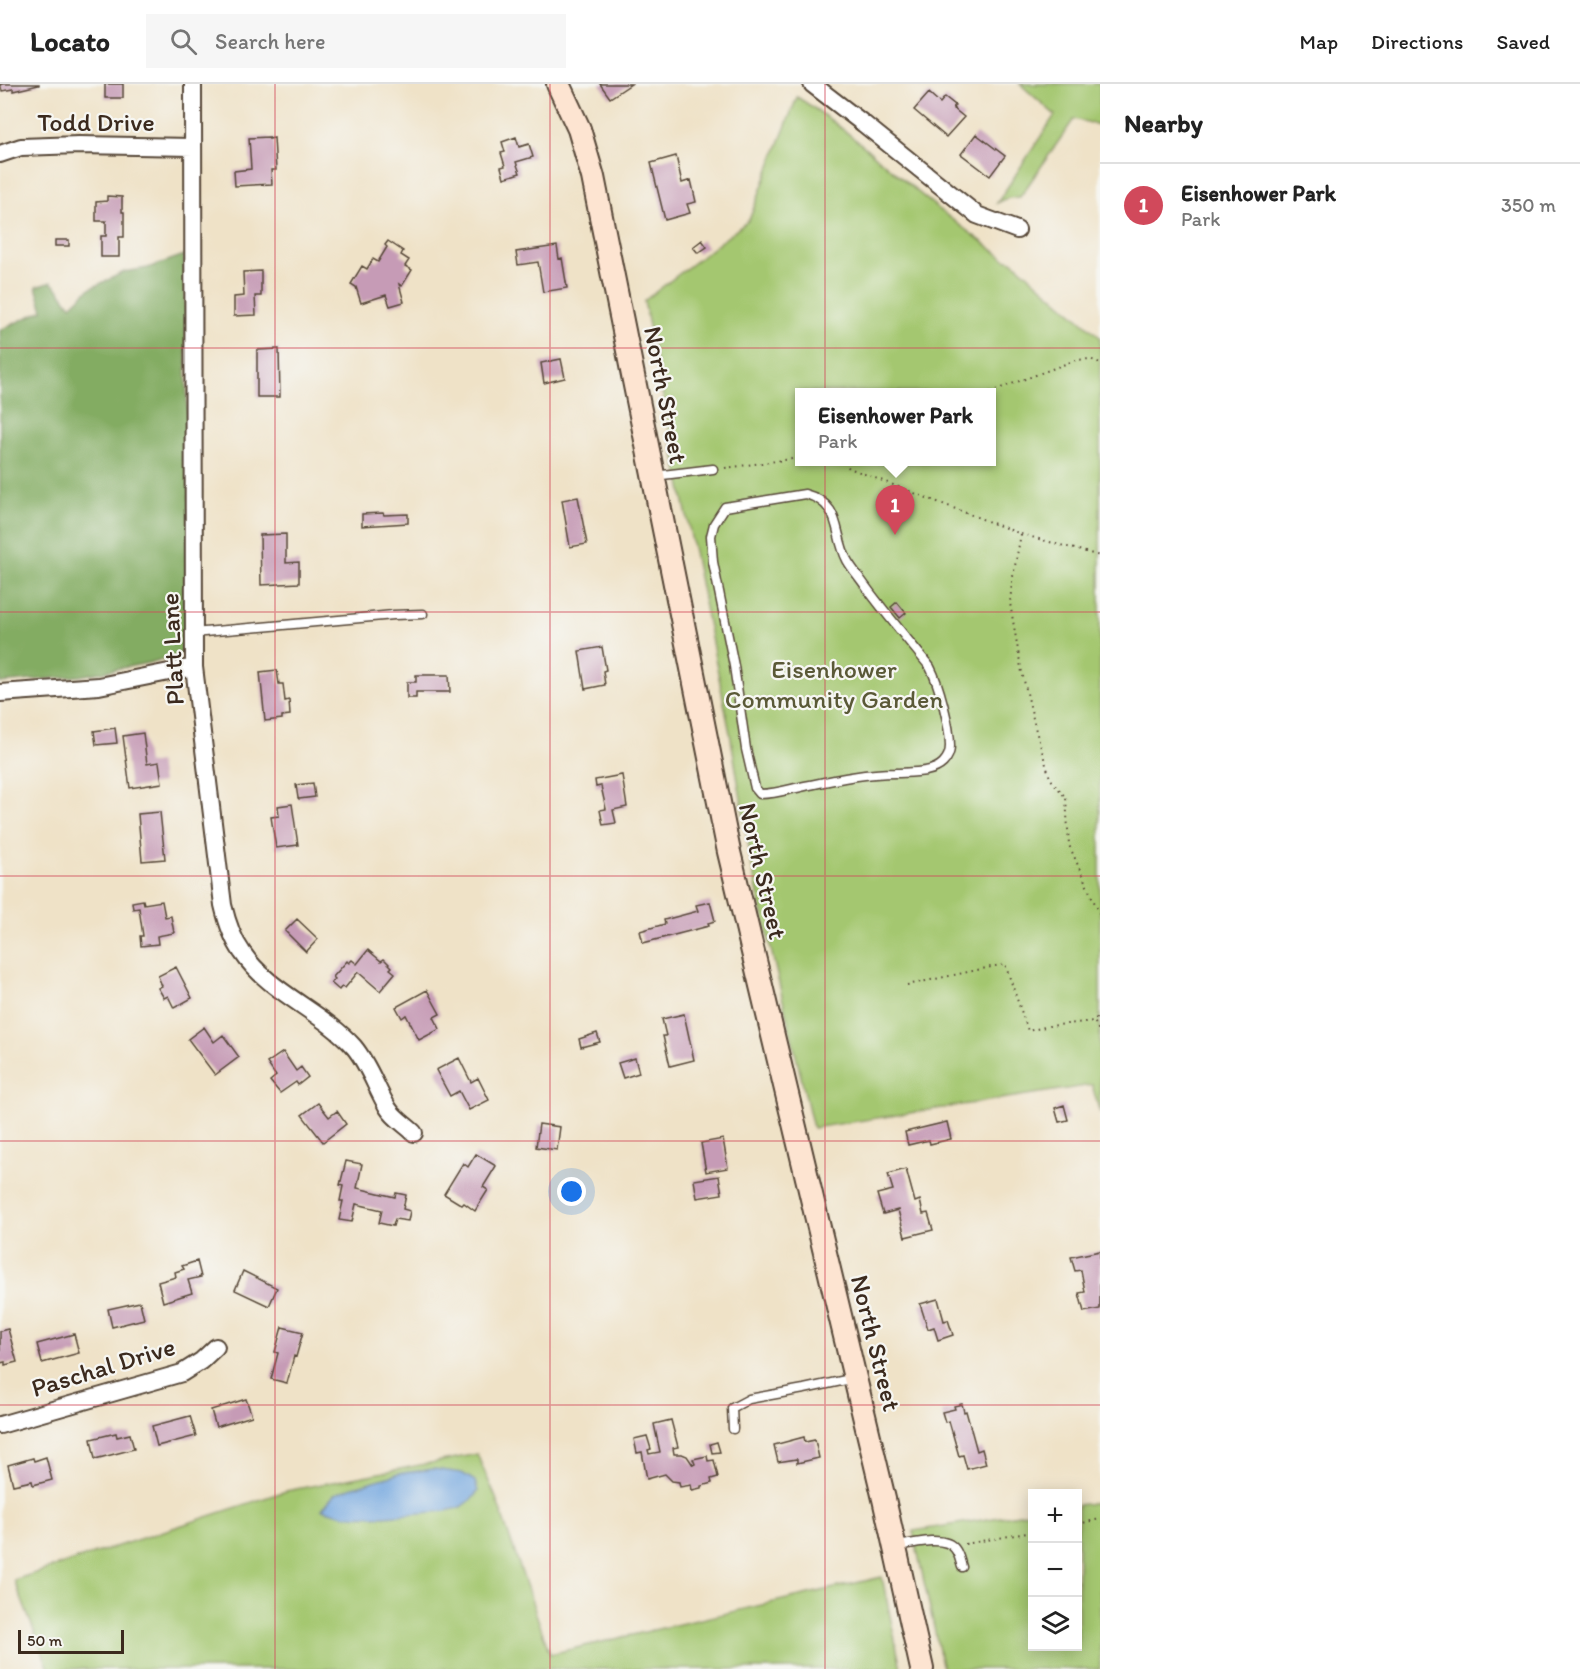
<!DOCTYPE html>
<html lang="en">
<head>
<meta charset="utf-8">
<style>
	:root { --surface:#fff; --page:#f6f6f6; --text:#222; --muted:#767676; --line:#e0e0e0; --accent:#d1495b }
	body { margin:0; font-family:Itim,sans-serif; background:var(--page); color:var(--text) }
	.controls { position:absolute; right:18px; bottom:18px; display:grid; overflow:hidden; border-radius:0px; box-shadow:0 3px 15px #0003 }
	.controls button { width:54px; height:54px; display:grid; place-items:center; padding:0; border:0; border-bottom:2px solid var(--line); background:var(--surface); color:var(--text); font:30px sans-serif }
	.scale { position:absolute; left:18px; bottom:15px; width:106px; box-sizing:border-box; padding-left:6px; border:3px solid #3b2a1e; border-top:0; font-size:16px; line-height:21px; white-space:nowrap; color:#3b2a1e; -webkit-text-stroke:4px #f6f6f2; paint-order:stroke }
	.you { position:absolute; left:572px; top:1108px; width:21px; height:21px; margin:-15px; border:4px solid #fff; border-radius:50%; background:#1a73e8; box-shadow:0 0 0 9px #1a73e833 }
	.badge { display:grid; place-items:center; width:39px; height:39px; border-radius:50%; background:var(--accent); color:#fff; font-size:20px; font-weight:700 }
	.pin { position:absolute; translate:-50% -50px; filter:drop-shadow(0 2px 3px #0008) }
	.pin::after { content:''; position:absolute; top:32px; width:21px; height:18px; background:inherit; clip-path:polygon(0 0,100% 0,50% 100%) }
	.popup { position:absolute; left:795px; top:304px; width:201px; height:78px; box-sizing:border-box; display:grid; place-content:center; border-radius:0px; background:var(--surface); filter:drop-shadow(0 2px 4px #0005); font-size:20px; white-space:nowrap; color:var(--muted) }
	.popup b { font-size:22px; color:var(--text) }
	.popup::after { content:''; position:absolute; left:50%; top:100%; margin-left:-12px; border:12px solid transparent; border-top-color:var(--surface) }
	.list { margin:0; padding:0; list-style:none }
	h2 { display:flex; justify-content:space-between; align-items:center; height:78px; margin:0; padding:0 24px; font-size:26px }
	h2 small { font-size:20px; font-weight:400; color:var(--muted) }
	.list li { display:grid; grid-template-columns:39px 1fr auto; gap:18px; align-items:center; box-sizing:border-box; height:84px; padding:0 24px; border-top:2px solid var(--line) }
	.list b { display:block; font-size:22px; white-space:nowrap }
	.list p { margin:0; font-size:20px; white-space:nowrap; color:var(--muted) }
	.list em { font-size:20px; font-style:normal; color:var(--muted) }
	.icon { flex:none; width:33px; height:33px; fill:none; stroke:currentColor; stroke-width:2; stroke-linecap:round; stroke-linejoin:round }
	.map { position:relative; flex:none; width:1100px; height:1585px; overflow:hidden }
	header { display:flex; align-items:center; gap:36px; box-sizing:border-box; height:84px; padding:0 30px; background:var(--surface); border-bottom:2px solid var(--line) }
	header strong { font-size:28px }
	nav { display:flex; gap:33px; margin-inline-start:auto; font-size:21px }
	.search { width:420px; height:54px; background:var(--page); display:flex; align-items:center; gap:15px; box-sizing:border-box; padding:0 21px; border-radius:0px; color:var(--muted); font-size:22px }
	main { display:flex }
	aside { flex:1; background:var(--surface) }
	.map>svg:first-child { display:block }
</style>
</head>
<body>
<header>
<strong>Locato</strong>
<div class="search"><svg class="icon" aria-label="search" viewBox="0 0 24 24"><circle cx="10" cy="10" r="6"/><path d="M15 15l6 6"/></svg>Search here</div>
<nav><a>Map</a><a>Directions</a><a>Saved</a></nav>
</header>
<main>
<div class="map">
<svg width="1100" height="1585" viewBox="0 0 1100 1585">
	<rect width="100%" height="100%" fill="#f6f6f2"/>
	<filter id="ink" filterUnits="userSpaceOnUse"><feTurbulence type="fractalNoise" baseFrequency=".0167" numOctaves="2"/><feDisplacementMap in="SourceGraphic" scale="12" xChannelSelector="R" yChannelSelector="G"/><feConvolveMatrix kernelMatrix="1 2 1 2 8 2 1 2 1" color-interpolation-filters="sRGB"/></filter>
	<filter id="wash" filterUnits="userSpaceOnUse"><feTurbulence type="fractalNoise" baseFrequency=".008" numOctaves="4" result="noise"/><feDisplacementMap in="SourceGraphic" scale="24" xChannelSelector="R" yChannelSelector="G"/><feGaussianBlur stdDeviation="1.35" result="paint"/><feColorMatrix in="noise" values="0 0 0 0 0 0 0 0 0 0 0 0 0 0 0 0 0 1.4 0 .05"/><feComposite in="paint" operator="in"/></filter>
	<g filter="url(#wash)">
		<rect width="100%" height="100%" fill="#efe2c7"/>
		<path fill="#a4c770" stroke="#707847" stroke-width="1.5" fill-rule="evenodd" d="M1020,0H1100V41L1074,35L1020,113L1008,114L997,119L1055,31Z
			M797,13C847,44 889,85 935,122C957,140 982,157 1005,175L1012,177L1100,253V1029L1092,1001L813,1044L754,793L730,649L644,217L749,136ZM799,308H991V378H799Z
			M477,1370L496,1414L550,1570L882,1493L901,1585H49L14,1496L286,1407Z
			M1100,1418V1585H943L913,1447L1032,1428V1562H1078V1421Z"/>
		<path fill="#83ac62" stroke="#5f6b40" stroke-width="1.5" d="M184,171L192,550L185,564L178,571L149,579L80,592L0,599V246L43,226L36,203L51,198L59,206L71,222L89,205L124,188L148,184Z"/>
		<path fill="#72a6df" stroke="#56687e" stroke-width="1.5" d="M434,1385L462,1389L475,1397L478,1407L473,1414L459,1424L445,1427L384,1432L344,1431L322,1425L335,1410L350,1404L402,1389Z"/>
		<g id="blocks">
			<path fill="#c69bb6" d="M0,0H39V1L13,7V5L2,7Z
				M105,0H123V14H105Z
				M600,0H631L610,14Z
				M929,9L940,19L945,13L955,21L953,24L964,33L946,53L914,26Z
				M976,50L1005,72L990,92L961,70Z
				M269,53V55L274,54L276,86H271L272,100L235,102L234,87L251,85L249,54Z
				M516,53L519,63L529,60L533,73L516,78L520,89L504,94L501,83L505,82L501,69L505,68L502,58Z
				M676,72L682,99L691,96L696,118L687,120L690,129L665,136L651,79Z
				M107,112L122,113V128H124V153H119V173H101V152H106V137H96V118L107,117Z
				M55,156H69V162H55Z
				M702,156L707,163L698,169L693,163Z
				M388,157L403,167L401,171L409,176L405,182L412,186L402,202L399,200L404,218L390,222L386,211L361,219L356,203L351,200L362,182L367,185L373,175L378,178L387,163L385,161Z
				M557,162L559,175L562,174L567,204L543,208L538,178L518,181L516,168Z
				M261,187V212H255L256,231L234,232V213L244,212L243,188Z
				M279,265L280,313H257V266Z
				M561,275L565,294L544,299L541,279Z
				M578,413L587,460L570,463L562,416Z
				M383,429L384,431L408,430V439L362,442V430Z
				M286,450V479L299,478V499L261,501L260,451Z
				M897,518L906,529L900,534L891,523Z
				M602,563L606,586L603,587L605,601L585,605L579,567Z
				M277,586L279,600H283L285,617L289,616L290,631L282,632V635L265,637L260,588Z
				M416,591H449L450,608H416V614H407V598H416Z
				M115,644L117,659L96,661L94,647Z
				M143,649L147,680L159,678L162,699L130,704L123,652Z
				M622,691L627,723L613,726L616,739L603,741L600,726L606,725L601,702L596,703L595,696Z
				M313,699L315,713L299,715L298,714L296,701Z
				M292,720L298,761L276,764L271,733L279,732L278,722Z
				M160,728L165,775L142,777L138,730Z
				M143,816L144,820L162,817L165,833L171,832L174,849L157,852L158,860L141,862L140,852H143L139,824L133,825L132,818Z
				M710,818L715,837L708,839L709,842L643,859L640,847L665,840L664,836L698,827L696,821Z
				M297,835L318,855L306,868L285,847Z
				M368,866L381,877L384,875L392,883L390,885L395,889L380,907L358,888L345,904L342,902L339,906L331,899L335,895L333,893L347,877L349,879L352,876L357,880Z
				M176,883L192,914L174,924L168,912L164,914L158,904L162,902L158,892Z
				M427,906L440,930L434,933L440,945L419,956L406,931L402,934L396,923Z
				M684,930L694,976L670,982L663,952H666L662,935Z
				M204,943L214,958L223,951L239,973L215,991L188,955Z
				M597,949L600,958L581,963L579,955Z
				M283,968L296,987L301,983L308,993L298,1001L296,998L280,1009L270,997L276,992L267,979Z
				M459,974L471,998L478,994L489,1016L469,1026L459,1007L450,1012L436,986Z
				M635,974L639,989L623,994L618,979Z
				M318,1019L329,1033L337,1027L346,1040L323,1058L302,1031Z
				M1064,1021L1068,1036L1059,1038L1055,1024Z
				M947,1038L951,1055L930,1060L929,1056L908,1061L905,1048Z
				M539,1040L560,1043L557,1066L536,1063Z
				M723,1055L728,1084L706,1088L701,1059Z
				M476,1070L496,1082L483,1103L488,1106L475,1127L464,1119L462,1121L444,1110L463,1079L468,1083Z
				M346,1077L362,1080L357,1104L395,1113L396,1109L406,1111L403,1125L410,1127L408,1137L395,1135L393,1142L379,1139L382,1126L356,1120L352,1138L339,1136L343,1117H340L343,1102L340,1101Z
				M906,1085L915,1118L920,1116L923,1130L928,1129L933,1146L905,1153L898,1126L883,1130L877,1110L893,1106L888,1090Z
				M719,1092L722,1110L697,1114L694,1096Z
				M1100,1167V1225L1084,1228L1079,1209L1085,1208L1081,1186L1075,1187L1071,1173Z
				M197,1177L201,1193L188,1196L192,1209L163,1218L158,1198L176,1193L175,1188L184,1185L182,1182Z
				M243,1187L277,1204L269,1222L235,1206Z
				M938,1215L944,1237L948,1236L953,1251L938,1256L934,1243L928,1245L920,1220Z
				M140,1218L144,1235L112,1243L108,1225Z
				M282,1243L303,1248L296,1273L294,1272L287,1299L271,1295L278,1269L275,1268Z
				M8,1245L17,1278L5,1281V1278L0,1279V1247Z
				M74,1250L79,1269L42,1279L37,1260Z
				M246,1315L252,1332L216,1343L211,1326Z
				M962,1320L964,1328L966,1327L977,1367L982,1365L986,1380L967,1385L963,1371L959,1372L949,1337L945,1338L942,1328L955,1325L954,1322Z
				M190,1332L196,1352L157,1362L152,1342Z
				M671,1336L678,1363L673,1364L674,1370H682L687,1372L693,1381L695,1380L693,1375L707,1372L708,1377L714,1376L718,1393L711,1395L712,1399L701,1402V1404L692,1406L691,1401L680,1403L679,1398L672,1397L665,1390L647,1395L642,1368L637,1369L634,1355L647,1352L651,1365L648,1366L649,1370L660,1368L654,1340Z
				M116,1349L117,1353L130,1350L134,1365L95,1375L91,1355Z
				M804,1353L805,1358L815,1356L819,1374L797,1379V1375L778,1378L774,1361Z
				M717,1358L720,1368L712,1369L710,1360Z
				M46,1373L52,1396L33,1401L32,1397L13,1401L8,1381L33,1374L34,1377Z"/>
		</g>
	</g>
	<g filter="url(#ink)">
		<use href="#blocks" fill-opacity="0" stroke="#564637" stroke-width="1.5"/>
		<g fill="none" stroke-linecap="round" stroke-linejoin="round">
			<g stroke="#564637" stroke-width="11">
				<path id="lane" d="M654,392L713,385
					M805,410C843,420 833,449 847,476C852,485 860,494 866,503C886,530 908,556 930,583C939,600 950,642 950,662C950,669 948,674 943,679C932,690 910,688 895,689C865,689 834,696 805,702C790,705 776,710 760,710L755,704L746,665L734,582L713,478L711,452L714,440L725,423Z
					M193,549L394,531L423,530
					M733,1345L732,1324L749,1315L804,1305L855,1294
					M895,1463C910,1460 945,1450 955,1465C959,1470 960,1477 962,1483"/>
			</g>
			<g stroke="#564637" stroke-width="20">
				<path id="street" d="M193,0L194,583L223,821C227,838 232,854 242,868C268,908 322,927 354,963C369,981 376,1004 388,1024C394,1034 406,1041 414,1049
					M812,0L864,40L977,131L1017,146
					M0,70L21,63L79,61L193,63
					M0,609L99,602L194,583
					M0,1341L182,1289L201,1277L216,1263"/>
			</g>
			<g stroke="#564637" stroke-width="26">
				<path id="secondary" d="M558,0L579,45L593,93L729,768L884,1415L922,1585"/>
			</g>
			<path stroke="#564637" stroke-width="2" stroke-dasharray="1.5 4.5" stroke-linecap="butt" d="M990,308L1076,276L1090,275L1100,279
				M844,378L849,384L1021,450L1100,472
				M725,384L799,374
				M1021,450L1012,498L1010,519L1021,584L1036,647L1050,694L1066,714L1069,761L1100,831
				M907,901L1005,880L1028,947L1049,942L1094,937
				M1100,929L1094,937L1100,949
				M1078,1440L1100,1435
				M965,1460L1032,1448"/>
			<use href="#lane" stroke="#fff" stroke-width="8"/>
			<use href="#street" stroke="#fff" stroke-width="16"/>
			<use href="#secondary" stroke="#fde4d1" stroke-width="22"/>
		</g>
	</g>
	<path fill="none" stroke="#d1495b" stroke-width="1.5" stroke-opacity="0.55" d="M275,0V1585M550,0V1585M825,0V1585M0,264H1100M0,528H1100M0,792H1100M0,1057H1100M0,1321H1100"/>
	<g text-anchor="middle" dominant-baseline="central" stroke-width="4.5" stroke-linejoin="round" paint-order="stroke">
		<g font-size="26" fill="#3b2a1e" stroke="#f6f6f2">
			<text x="96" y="38">Todd Drive</text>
			<text transform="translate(666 311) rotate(79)">North Street</text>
			<text transform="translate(172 565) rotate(-93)">Platt Lane</text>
			<text transform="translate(763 787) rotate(77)">North Street</text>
			<text transform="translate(876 1259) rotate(76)">North Street</text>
			<text transform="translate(103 1283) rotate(-17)">Paschal Drive</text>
		</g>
		<g font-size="26" fill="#5a5937" stroke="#f6f6f2">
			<text x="834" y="585">Eisenhower<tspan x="834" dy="30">Community Garden</tspan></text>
		</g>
	</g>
</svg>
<div class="controls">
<button>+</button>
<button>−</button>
<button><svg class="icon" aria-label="layers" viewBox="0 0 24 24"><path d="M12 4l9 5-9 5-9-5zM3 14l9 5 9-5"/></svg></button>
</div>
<div class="scale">50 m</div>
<div class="you"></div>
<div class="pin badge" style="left:895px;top:451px">1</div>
<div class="popup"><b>Eisenhower Park</b>Park</div>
</div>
<aside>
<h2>Nearby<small></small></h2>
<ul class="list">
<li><span class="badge">1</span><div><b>Eisenhower Park</b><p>Park</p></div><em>350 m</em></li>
</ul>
</aside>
</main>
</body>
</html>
